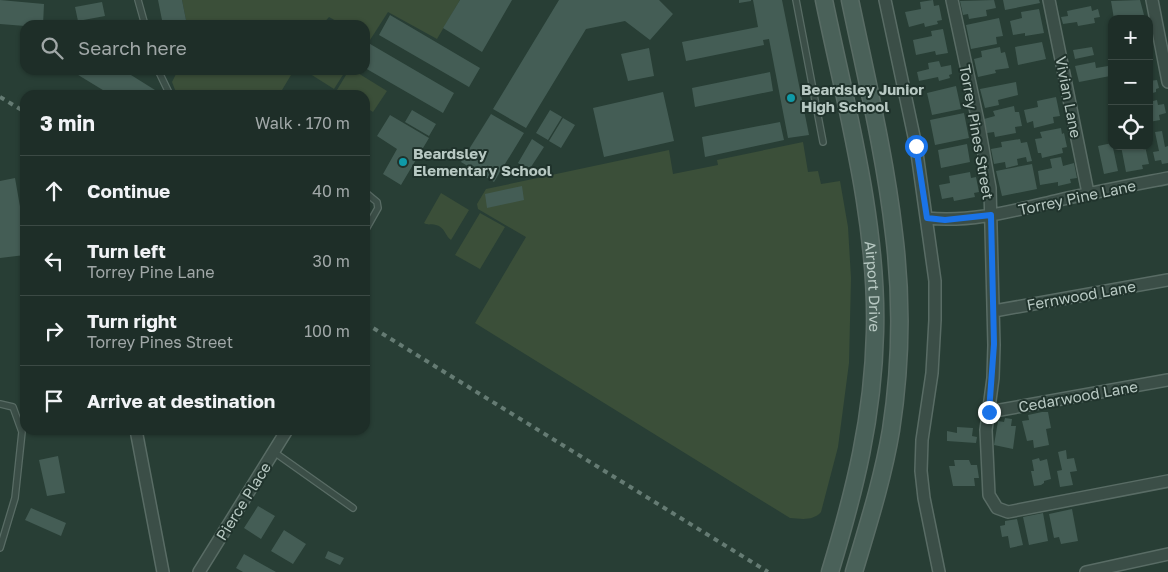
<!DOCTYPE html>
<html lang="en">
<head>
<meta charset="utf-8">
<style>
	:root { --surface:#1e2e28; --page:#263630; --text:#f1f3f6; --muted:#a1a8a8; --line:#3c4a45 }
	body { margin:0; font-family:"Golos Text",sans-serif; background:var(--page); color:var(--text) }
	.controls { position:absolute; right:15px; top:15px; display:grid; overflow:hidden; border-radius:10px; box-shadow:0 1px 4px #0004 }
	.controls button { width:45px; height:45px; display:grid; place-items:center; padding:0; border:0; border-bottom:1px solid var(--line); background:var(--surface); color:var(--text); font:25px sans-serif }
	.stop { position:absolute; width:15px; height:15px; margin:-11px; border:4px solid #1a73e8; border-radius:50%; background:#fff }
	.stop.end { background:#1a73e8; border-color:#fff; box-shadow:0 1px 5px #0008 }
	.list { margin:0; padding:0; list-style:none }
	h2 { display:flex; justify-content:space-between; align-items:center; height:65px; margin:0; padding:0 20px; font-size:21px }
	h2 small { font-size:16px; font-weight:400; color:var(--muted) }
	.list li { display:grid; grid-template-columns:32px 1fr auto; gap:15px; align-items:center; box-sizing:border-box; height:70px; padding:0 20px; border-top:1px solid var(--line) }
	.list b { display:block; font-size:19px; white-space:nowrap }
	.list p { margin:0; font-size:16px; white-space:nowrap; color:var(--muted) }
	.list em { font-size:16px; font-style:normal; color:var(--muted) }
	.icon { flex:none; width:28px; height:28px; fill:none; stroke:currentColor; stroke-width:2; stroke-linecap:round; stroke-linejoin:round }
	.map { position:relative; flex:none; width:1168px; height:572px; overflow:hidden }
	.search { position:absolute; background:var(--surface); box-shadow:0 1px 4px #0004; left:20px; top:20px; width:350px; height:55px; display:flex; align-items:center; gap:12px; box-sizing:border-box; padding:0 18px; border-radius:15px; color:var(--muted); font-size:19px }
	.panel { position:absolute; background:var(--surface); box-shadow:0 1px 4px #0004; left:20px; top:90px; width:350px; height:345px; border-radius:15px }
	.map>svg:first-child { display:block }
</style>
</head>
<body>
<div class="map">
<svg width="1168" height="572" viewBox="0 0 1168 572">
	<rect width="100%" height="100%" fill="#283e35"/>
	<path fill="#3b4f39" d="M182,0H460L437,39L388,12L370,40L365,37V25H343L329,17L322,25H187Z
		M178,70H294L282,90L289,95H177L172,82Z
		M304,70H346L334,89Z
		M349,70H353L387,91L373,112L365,107V95H345L337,90Z
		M803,142L808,172L818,171L821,184L840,181L848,227L851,278L849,363L838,447L821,512C813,521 802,519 790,518L475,323L526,237L478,209L477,204L486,189L669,150L673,174L718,165L717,160Z
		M441,193L469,210L451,240C445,236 445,227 436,225C431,223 429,226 424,223Z
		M480,213L505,227L480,269L455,255Z"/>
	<path fill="#445d55" d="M0,0L44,4L43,25L25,26L0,24Z
		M158,0H182L187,25H163Z
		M460,0H512L482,52L443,28Z
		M559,0H659L673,14L650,40L625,21L586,29L526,128L493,109Z
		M739,0H751V1L739,3Z
		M753,0H782L809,135L788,138L769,39L763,40L764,45L686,61L682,42L758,27Z
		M933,0L934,6L939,5L942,20L937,21L938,24L925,27L924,23L909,27L905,12L921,9L920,2Z
		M994,0L996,8L986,10L987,16L969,19L968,14L963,15L960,1Z
		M1003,0H1039L1040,3L1005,10Z
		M1140,0L1144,15L1127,19H1114L1111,1Z
		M102,2L105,16L78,21L75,7Z
		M1091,6L1092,11L1098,9L1100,17L1094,18L1095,23L1078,26L1077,22L1063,24L1061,17L1068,16L1067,11Z
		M1039,9L1044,33L1025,36V33L1013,35L1010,21L1022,18L1021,12Z
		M390,15L480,68L469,87L379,35Z
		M999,18L1003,36L996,37L997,44L971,49L966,25Z
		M943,29L948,53L936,55L935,51L916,55L913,40L932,36L931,31Z
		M365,41L454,93L443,113L365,68Z
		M1042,42L1046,59L1018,65L1015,47Z
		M1000,47L1001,53L1005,52L1009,68L995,70L996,73L978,77L974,59L982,57L981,51Z
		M1092,47L1094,55L1075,59L1073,50Z
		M649,48L654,76L628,81L621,54Z
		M1149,52H1151L1153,63L1149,64Z
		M939,61L941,67L951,65L952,74L949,75L950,78L939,81L938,77L919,81L917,72L929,69L928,63Z
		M1095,62L1096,68L1108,66L1110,76L1079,82L1075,66Z
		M70,70H123L155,90L152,95H111Z
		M770,72L773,91L695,107L692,88Z
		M1157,80L1159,88L1156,89V92L1149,94V81Z
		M1016,82L1018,95L998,100L999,105L985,108L980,89Z
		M956,86L961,109L932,115L927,93Z
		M663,92L674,141L604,157L593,108Z
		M1056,97L1060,116L1053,117L1054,123L1034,128L1033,121L1027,123L1024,110L1038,107L1037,101Z
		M1157,100L1158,105L1164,104L1166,113L1159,115L1160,120L1149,122V102Z
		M1014,106L1015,112H1019L1022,126L1015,127L1016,133L995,137L994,132L987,133L984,119L995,116L993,111Z
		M412,110L436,124L429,136L405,122Z
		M550,110L562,117L548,140L536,133Z
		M964,113L969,138L935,145L930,120Z
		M491,114L524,133L494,182L461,162Z
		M390,115L429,138L401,185L383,174L397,149L377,136Z
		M563,118L575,125L561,148L549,141Z
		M780,122L784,140L705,157L702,137Z
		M1061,128L1062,134L1064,133L1067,147L1062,148L1063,153L1042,158L1041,153H1038L1035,139L1042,138L1040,132Z
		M1162,131L1165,147L1168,146V163L1162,164L1161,160L1155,161L1153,152L1159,151L1155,132Z
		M532,139L544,147L529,170L518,163Z
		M1020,139L1021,143L1027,142L1032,161L1027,162L1026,157L1017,159L1018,165L1006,168L1005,162L994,164L991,149L1002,147L1001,142Z
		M1112,143L1118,171L1104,174L1098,146Z
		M967,144L970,162L941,168L938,150Z
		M1121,146H1145L1149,164L1142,165L1143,169L1126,172Z
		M1061,157L1063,166L1074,163L1077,178L1070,179L1071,183L1058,186V182L1040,185L1038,171L1052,168L1050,159Z
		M1032,164L1037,189L1002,196L996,171Z
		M970,172L971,178L976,177L979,192L974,193L975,197L954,201L953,197L942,199L939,185L950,183L949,176Z
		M15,178L25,235V255L0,258V181Z
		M522,186L524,200L487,208L485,194Z
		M1042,412H1048L1051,428L1046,429L1049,445L1034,448L1033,440L1027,441L1022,421L1029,420L1028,415Z
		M1005,418L1012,419L1011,426H1016L1013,449L994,445L998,421L1004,422Z
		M957,427L973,428L972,436L977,437L976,443L947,441V431L957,433Z
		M1066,450L1067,459L1074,458L1077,471L1070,472L1073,485L1060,487L1057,471L1062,470L1058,452Z
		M58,456L65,493L47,496L39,460Z
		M1039,458L1040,461L1047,459L1051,479L1044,481V483L1041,485L1034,486L1031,471H1034L1032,460Z
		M954,460H969L971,465H977L979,478H974L975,486H953L949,466H955Z
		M258,506L275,516L261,539L244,528Z
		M31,508L66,523L61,536L25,520Z
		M1072,509L1078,541L1061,544L1059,537L1054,538L1049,514Z
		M1043,513L1048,541L1029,545L1023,517Z
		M1017,519L1023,545L1010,548L1008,536L1002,537L1000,526L1005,525V521Z
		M284,530L306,544L293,564L271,551Z
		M328,551L344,558L340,565L325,558Z
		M244,554L276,572H243L236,568Z"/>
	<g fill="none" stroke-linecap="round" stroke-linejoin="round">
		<g stroke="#596c65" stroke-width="8">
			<path id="service" d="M138,0L145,25
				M796,0L823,142
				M158,70L170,95
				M365,192L377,202L378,208L365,231
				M0,404L13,407L22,432L15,498L0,548
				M274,452L353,508"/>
		</g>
		<g stroke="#596c65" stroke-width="14">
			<path id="minor" d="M885,0L916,146L935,281V320L932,373L922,440L921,471L924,498L939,572
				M952,0L978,121L990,188L994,345L993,378L986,430L989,495L997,508L1008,512L1168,481
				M1049,0L1088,193
				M1152,0L1168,82
				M927,218C971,223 1016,210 1059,200C1095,192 1132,185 1168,178
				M994,311L1168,280
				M989,412L1168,380
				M136,430L163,572
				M199,572L287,430
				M1086,572L1168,554"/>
		</g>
		<g stroke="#596c65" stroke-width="19">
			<g id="secondary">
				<path id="s1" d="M824,0C846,107 878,222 875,332C873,418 855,490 830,572"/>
				<path d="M850,0C866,77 885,155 894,234C902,298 901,365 891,430C883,478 868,525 854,572"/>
			</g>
		</g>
		<use href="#service" stroke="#3b4e47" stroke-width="5.5"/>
		<use href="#minor" stroke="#3b4e47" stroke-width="11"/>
		<use href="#secondary" stroke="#4a6159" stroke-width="16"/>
		<path stroke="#657b73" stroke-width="4" stroke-dasharray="5 5" stroke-linecap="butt" d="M0,97L25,112
			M365,323L768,572"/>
	</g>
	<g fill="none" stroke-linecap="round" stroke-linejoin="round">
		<path stroke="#1a73e8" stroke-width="6" d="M916,146L927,218L945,220L991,215L994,344L989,412"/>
	</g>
	<g fill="#0f9aa8" stroke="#20332c" stroke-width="2">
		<circle cx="791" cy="98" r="5"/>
		<circle cx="403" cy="162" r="5"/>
	</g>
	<g text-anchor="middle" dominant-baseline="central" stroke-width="4" stroke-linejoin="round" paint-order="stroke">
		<g font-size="15" font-weight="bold" fill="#b8c9c3" stroke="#20332c" text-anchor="start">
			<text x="801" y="89">Beardsley Junior<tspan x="801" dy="17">High School</tspan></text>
			<text x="413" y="153">Beardsley<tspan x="413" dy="17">Elementary School</tspan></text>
		</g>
		<g font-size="15" fill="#b8c9c3" stroke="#20332c">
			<text transform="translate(1069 97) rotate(79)">Vivian Lane</text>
			<text transform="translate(977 132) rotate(80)">Torrey Pines Street</text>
			<text transform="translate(1077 197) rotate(-12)">Torrey Pine Lane</text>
			<text stroke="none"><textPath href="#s1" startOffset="291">Airport Drive</textPath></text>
			<text transform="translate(1081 295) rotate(-10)">Fernwood Lane</text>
			<text transform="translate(1078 396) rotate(-10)">Cedarwood Lane</text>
			<text transform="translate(243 501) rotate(-58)">Pierce Place</text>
		</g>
	</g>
</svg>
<div class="controls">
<button>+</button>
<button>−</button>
<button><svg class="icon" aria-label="locate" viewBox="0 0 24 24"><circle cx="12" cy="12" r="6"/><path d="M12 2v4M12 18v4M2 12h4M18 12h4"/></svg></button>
</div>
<div class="stop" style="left:916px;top:146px"></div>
<div class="stop end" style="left:989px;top:412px"></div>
<div class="search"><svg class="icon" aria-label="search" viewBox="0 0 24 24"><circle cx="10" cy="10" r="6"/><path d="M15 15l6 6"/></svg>Search here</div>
<section class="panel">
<h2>3 min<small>Walk · 170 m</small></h2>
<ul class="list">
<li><svg class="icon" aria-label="ahead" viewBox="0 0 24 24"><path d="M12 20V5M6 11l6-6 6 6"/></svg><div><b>Continue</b></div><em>40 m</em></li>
<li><svg class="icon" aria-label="left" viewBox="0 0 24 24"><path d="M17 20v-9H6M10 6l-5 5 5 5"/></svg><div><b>Turn left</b><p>Torrey Pine Lane</p></div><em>30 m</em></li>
<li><svg class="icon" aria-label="right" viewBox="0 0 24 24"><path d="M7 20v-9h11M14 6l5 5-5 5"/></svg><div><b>Turn right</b><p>Torrey Pines Street</p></div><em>100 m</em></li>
<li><svg class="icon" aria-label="arrive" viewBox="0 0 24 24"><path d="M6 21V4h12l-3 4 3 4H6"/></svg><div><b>Arrive at destination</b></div></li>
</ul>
</section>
</div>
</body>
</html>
